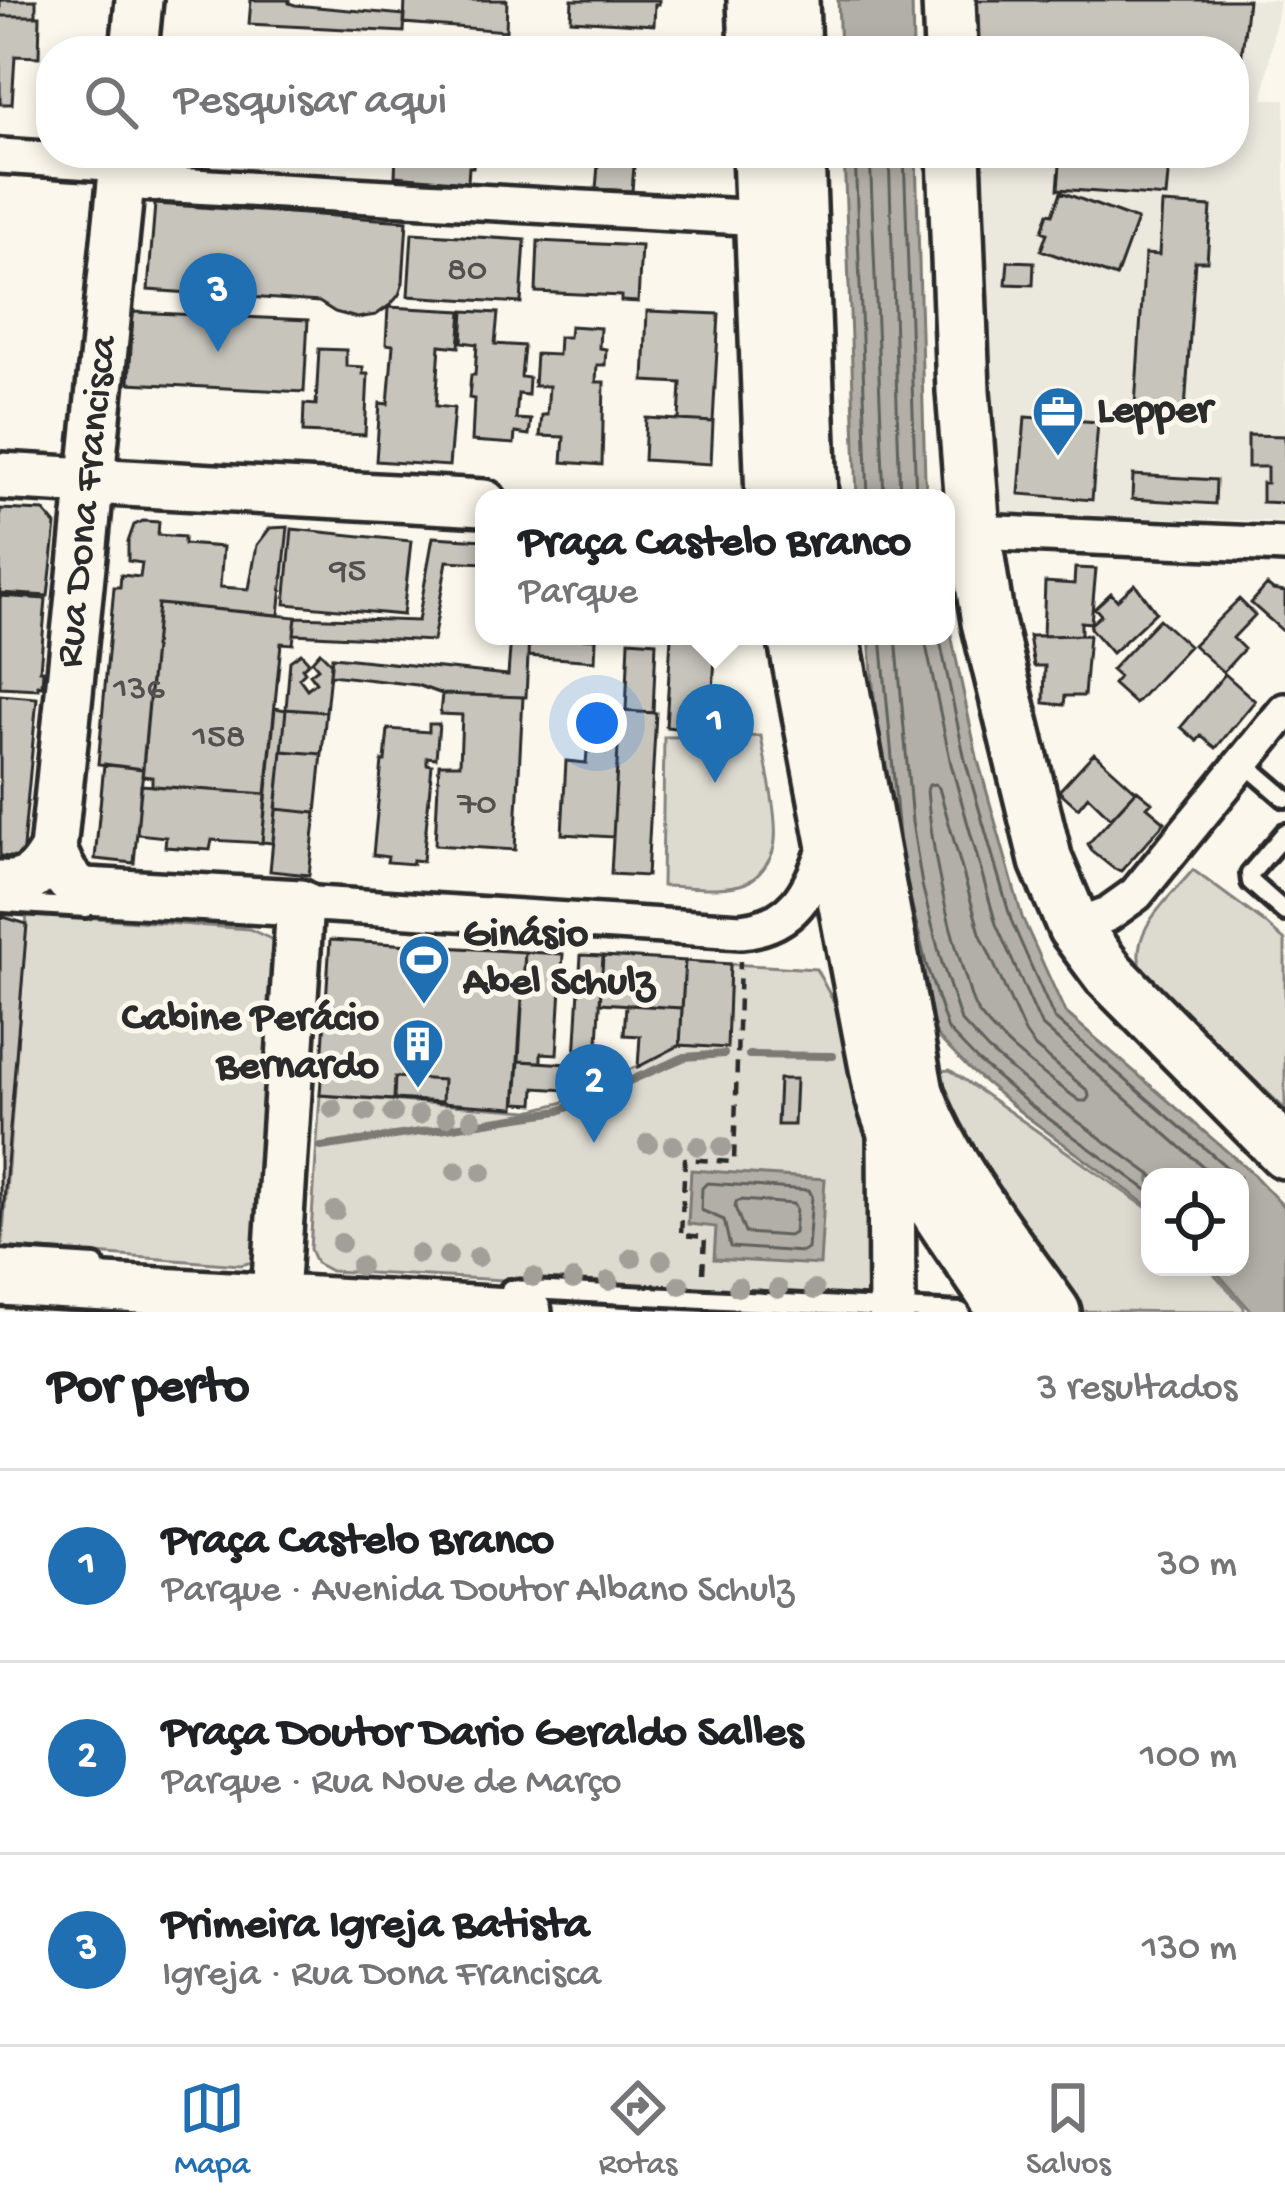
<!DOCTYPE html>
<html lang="pt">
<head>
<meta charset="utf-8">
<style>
	:root { --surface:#fff; --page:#f6f6f6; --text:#202124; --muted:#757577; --line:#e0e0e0; --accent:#1f6fb2 }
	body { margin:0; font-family:"Gochi Hand",sans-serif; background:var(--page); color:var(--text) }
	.controls { position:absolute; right:36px; bottom:36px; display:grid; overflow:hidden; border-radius:24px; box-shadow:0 6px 18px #0003 }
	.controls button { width:108px; height:108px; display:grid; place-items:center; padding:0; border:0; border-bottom:3px solid var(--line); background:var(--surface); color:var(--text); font:60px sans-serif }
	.you { position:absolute; left:597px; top:723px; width:42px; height:42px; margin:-30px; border:9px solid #fff; border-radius:50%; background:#1a73e8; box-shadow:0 0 0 18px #1a73e833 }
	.badge { display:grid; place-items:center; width:78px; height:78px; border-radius:50%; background:var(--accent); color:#fff; font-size:39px; font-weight:700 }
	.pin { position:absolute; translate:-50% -99px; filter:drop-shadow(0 3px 6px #0008) }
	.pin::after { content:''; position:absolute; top:63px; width:42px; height:36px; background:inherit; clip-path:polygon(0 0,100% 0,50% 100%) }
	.popup { position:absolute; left:475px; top:489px; width:480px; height:156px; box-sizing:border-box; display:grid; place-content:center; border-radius:24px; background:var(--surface); filter:drop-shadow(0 3px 9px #0005); font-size:39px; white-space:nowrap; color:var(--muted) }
	.popup b { font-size:45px; color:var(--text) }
	.popup::after { content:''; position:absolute; left:50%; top:100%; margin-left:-24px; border:24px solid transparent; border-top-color:var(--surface) }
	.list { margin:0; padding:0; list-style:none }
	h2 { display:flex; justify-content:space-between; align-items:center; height:156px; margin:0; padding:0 48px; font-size:51px }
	h2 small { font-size:39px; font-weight:400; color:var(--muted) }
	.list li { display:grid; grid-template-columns:78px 1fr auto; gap:36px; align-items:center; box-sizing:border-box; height:192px; padding:0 48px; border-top:3px solid var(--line) }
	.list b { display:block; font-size:45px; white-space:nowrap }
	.list p { margin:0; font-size:39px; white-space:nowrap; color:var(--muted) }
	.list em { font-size:39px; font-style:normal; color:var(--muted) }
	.icon { flex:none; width:66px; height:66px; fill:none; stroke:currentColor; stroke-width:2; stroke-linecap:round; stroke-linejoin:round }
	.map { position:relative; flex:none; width:1285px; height:1312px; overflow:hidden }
	.search { position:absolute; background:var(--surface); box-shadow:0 6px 18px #0003; left:36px; right:36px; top:36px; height:132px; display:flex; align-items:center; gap:30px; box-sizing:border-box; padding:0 42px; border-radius:48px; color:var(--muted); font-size:45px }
	.sheet { height:732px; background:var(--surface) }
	nav { display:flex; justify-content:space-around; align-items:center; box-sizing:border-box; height:168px; border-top:3px solid var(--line); background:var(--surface); font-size:33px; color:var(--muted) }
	nav a { display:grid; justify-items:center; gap:6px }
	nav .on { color:var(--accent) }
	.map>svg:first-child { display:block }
</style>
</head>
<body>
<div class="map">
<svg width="1285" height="1312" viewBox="0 0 1285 1312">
	<rect width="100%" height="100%" fill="#fbf7ec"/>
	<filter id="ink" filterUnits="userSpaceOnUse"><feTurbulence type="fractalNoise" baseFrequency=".00833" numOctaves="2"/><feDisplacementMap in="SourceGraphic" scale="24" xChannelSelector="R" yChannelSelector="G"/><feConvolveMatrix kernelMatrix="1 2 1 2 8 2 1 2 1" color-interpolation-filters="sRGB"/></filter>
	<g filter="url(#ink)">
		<path fill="#ebe8de" d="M967,0H1279L1263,99H1285V522L1000,512L973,274L970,153H1234V51H968Z"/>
		<path fill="#dddad0" stroke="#84827e" stroke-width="3" d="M761,736C765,764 780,822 774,847C771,861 759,877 746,883C722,892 687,886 662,886L664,737Z
			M1193,870L1265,923L1285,941V1109L1142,974C1127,931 1168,900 1193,870Z
			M27,913L249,929L271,939L280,963L256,1261L241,1265L2,1247Z
			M730,964L816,969L854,1039L874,1166V1299L331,1271L316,1263L310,1249L320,1095L529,1111L561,1103L680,1045L726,1047Z
			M950,1070L1150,1210V1267H1208L1244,1307V1312L1071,1311L952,1131L938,1071Z"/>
		<path fill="#b1afa7" stroke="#7b7a75" stroke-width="3" d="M838,0H912L913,51H840Z
			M844,153H916L925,479L928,498H857Z
			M946,611L977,757L1022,917L1065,1012L1250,1171L1285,1208V1312H1252L1212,1267H1240V1177H1150V1207L1023,1114L969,1069L937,1036L915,967L885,825L869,636H946Z
			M691,1170L825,1179L820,1265L714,1259L716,1227L688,1224Z"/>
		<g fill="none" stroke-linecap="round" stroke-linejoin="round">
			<path stroke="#61605d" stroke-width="3" d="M855,153L868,498
				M870,153L884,498
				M889,153L900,498
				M904,153L916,498
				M881,636L899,836
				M896,636L912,822L922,885L941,960L961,1021L988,1050L1039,1093L1154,1177
				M924,636L951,764L996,924L1041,1025L1215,1177
				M939,636L965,760L1011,920L1054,1018L1238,1177
				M935,784L939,788L980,933L1025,1033L1034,1046L1088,1091L1089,1097L1086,1101H1080C1046,1076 1007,1049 981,1016C971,1005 969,987 964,973C945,914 932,852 927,790L929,785Z
				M911,902L926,964L948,1030L978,1061L1030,1105L1150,1192
				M707,1183L809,1190L812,1196L808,1249L802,1252L730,1247L724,1220L701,1210L702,1188Z
				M741,1200L793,1204L796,1209L794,1233L789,1236L745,1233L735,1207L736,1202Z"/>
			<path stroke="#7b7a75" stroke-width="8" d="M749,1055L833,1056
				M321,1147L559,1111L685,1057L724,1054"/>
		</g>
		<path fill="#c7c4bc" stroke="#2b2b2b" stroke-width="3" fill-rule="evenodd" d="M0,0H36V16H0Z
			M251,0H289V3L295,5L405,15L404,32L249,24Z
			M405,0H507L506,31L404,23Z
			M572,0H659V4H655L654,25L571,20Z
			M976,0H1248L1237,97H1234V51H974Z
			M0,16H40L39,57L15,56L12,104H0Z
			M607,39L643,41L642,51H606Z
			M396,153H474L473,167H469L468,182L395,176Z
			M599,153H635L632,191L596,189Z
			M1061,153H1170L1166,197L1058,189Z
			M1061,192L1137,220L1116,277L1041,250L1047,233L1042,231L1048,213L1053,214Z
			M155,204L407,221L403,283L399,295L390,305L376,315L357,318L335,312L319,302L148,290Z
			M1162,204L1211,207L1207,261H1195L1185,410L1135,406L1145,254L1159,255Z
			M412,233L525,240L521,303L408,296Z
			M538,241L641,246L638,302L621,301V296L536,292Z
			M1008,261L1034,262L1033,285L1006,284Z
			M388,307L462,311L459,347L440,345L436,406L454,408L449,466L376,461L380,403L388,404L393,345L386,344Z
			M464,311L498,313L495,344L524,346L521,377L529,378L528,395L518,394L516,419L531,420L529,435L515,433L514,444L472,441L474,399L469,398L471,375H475L477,344L462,342Z
			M647,311L719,314L713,422L679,420L681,383L644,381Z
			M133,312L308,320L304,392L129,383Z
			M570,326L600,328L599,348L606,349L605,365H597L596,382H604L602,465L562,462L564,437L540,436L542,415H547L549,386H534L536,354L558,355L559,337H569Z
			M319,349L346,350V366L363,367V374H368L365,435L303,432L304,404L316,405Z
			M1025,417L1098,422L1092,500L1019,494Z
			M646,418L713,422L711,464L644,460Z
			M1248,435L1285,436V503L1262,502V483H1267V467H1248Z
			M1133,475L1216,480L1215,504L1132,499Z
			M0,509L44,511L56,525L48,596L0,593Z
			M143,521L159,522L158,535L184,537V544L223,547L220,587L249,589L257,545L270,528L288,527L279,615L158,604L143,769L98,764L114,587H120L121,575L140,577L142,563L128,561V542L134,525Z
			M292,529L411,541L403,615L285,604Z
			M433,537L484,540V563L447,561L433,641L294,634L296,617L418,621Z
			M1075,568L1096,569L1091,623L1081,622V635L1043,636L1045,582L1074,584Z
			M1135,584L1156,612L1112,653L1090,628L1091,624L1101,615L1095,608L1111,593L1117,600Z
			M1267,585L1273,590L1285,592V633L1251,603Z
			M0,596L46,599L40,670H43L42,686L38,685V689L0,687Z
			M1239,599L1255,615L1233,638L1244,649L1223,672L1193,645Z
			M158,604L296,617L293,644L281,643L266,794L152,786V777L142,776Z
			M1159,619L1189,646L1135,704L1113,684L1119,677L1111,670Z
			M1089,635L1084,696H1065L1064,705L1044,703L1045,666H1034L1029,636Z
			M511,636H529L526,697L442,694L417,685L330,675L332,657L508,675Z
			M529,636L596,639L595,661L528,656Z
			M671,636H716L711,732L666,727Z
			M629,640L656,642L653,713L626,711Z
			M320,652L331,663L326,712L286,709L290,661L301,653L309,662L302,668L305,672L299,678L307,689L316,682L310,674L318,668L312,661Z
			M1225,674L1255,701L1216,748L1201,736L1197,741L1181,727Z
			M442,694L523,697L515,850L435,845L439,764H460L462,715L440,714Z
			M0,695L37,698L22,858L0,856Z
			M275,708L286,710L273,843L262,842Z
			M286,709L326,712L322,754L282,751Z
			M620,711L656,713L647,876L611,874Z
			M429,724H439L436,758L427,757V764L432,765L423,861L413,860V864L387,862L388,857L373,855L382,761H385L388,729L429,732Z
			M608,729H619L613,837L562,834L566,761L586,763L587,751L606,752Z
			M282,751L322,754L316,813L276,809Z
			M1094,753L1136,791L1111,818L1088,796L1078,808L1059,791Z
			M104,764L143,769L134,863L95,859Z
			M141,785L266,794L262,843L212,840L210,850L165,847L166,837L137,834Z
			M1137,790L1152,802L1147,807L1165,822L1121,871L1114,869L1093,852L1088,844Z
			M276,809L316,813L309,875L270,871Z
			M0,916L27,924L0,1248Z
			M330,940L525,952L515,1108L320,1095ZM395,1077L443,1080L442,1102L394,1099Z
			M525,952L563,954L557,1054L541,1053V1062L519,1061Z
			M581,955L603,956L597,1060L575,1059Z
			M603,956L685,961L682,1008L600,1003Z
			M685,961L730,964L727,1048L680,1045Z
			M626,1005L682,1008L680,1045L638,1067L640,1036L624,1035Z
			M519,1061L584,1065L582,1091L535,1088L534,1104L516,1103Z
			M395,1077L443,1080L442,1102L394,1099Z
			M779,1079H796L794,1125H777Z"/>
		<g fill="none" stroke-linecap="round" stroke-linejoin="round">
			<g stroke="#2b2b2b" stroke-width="26">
				<path id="lane" d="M1243,762L1285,798
					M1285,833L1250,874L1251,882L1285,912
					M4,903L86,908
					M0,1259L95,1265
					M510,1289L961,1312"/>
			</g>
			<g stroke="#2b2b2b" stroke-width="42">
				<path id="street" d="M0,156L123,164
					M121,182L762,218
					M974,532L1285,545
					M300,903L741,931C801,925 811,884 831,835
					M1074,927L1108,914L1136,894L1285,711"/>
			</g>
			<g stroke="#2b2b2b" stroke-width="54">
				<path id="secondary" d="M134,51L139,0
					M0,476L484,503
					M53,850C61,869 66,883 85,891L300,903L274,1312
					M0,884C29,886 39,874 53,850L124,153
					M891,1128L892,1312
					M0,1282L528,1312"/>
			</g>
			<g stroke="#2b2b2b" stroke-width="60">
				<path id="primary" d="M754,0L756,51
					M792,0L794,51
					M949,0L951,51
					M759,153L772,498
					M798,153L811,498
					M954,153L963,391L974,532L988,622L1046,861L1074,927L1109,974L1285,1152
					M794,636L881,1094C904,1177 960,1241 1005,1312
					M833,636L917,1092C943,1166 1008,1246 1054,1312"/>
			</g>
			<path stroke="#2b2b2b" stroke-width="4.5" stroke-dasharray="12 9" stroke-linecap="butt" d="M703,1273L705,1237L681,1235L685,1159L734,1162L740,961"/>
			<use href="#lane" stroke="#fbf7ec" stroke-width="16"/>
			<use href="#street" stroke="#fbf7ec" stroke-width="33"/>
			<use href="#secondary" stroke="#fbf7ec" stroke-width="45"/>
			<use href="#primary" stroke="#fbf7ec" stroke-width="51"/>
		</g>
		<g fill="#a19f98">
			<circle cx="333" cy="1109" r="10"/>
			<circle cx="366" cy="1112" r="10"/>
			<circle cx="393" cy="1113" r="10"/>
			<circle cx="419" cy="1115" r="10"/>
			<circle cx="446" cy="1117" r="10"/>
			<circle cx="472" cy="1119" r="10"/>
			<circle cx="648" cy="1143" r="10"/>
			<circle cx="673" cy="1145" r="10"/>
			<circle cx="698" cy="1146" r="10"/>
			<circle cx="722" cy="1147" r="10"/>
			<circle cx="456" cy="1171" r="10"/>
			<circle cx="482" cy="1172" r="10"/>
			<circle cx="335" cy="1211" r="10"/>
			<circle cx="341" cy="1243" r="10"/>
			<circle cx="418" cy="1254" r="10"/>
			<circle cx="448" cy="1256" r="10"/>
			<circle cx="478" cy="1257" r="10"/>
			<circle cx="632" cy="1258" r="10"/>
			<circle cx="662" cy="1260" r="10"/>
			<circle cx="360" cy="1266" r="10"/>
			<circle cx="533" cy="1277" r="10"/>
			<circle cx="573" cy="1280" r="10"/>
			<circle cx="609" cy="1281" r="10"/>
			<circle cx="680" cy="1285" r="10"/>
			<circle cx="738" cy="1287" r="10"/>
			<circle cx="778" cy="1289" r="10"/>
			<circle cx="814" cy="1290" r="10"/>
		</g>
	</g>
	<defs>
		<g id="office-pin" transform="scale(2.7)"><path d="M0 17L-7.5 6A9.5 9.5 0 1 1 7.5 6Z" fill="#1f6fb2" stroke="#fbf7ec"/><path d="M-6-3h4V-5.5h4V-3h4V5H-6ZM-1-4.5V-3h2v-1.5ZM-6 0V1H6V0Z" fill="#fff"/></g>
		<g id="stadium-pin" transform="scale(2.7)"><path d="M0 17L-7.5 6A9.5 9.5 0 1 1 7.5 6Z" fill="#1f6fb2" stroke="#fbf7ec"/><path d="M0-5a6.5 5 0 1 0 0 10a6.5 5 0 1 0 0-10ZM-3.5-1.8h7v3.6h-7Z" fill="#fff"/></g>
		<g id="building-pin" transform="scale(2.7)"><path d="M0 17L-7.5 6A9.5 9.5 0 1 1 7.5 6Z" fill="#1f6fb2" stroke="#fbf7ec"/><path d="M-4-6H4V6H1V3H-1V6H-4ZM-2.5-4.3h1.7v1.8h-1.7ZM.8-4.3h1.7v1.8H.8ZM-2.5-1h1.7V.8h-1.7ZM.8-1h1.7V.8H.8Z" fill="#fff"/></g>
	</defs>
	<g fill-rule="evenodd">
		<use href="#office-pin" x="1058" y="412"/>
		<use href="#stadium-pin" x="424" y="960"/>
		<use href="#building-pin" x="418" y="1044"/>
	</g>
	<g text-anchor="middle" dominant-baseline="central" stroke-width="10" stroke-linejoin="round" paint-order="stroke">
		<g font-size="36" fill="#52514f">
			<text x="467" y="271">80</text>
			<text x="348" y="572">95</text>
			<text x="139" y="690">136</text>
			<text x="219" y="738">158</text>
			<text x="477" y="805">70</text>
		</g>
		<g font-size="42" font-weight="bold" fill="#2b2b2b" stroke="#fbf7ec" text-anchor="start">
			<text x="1097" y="412">Lepper</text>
			<text x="463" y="936">Ginásio<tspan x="463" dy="48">Abel Schulz</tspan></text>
			<text x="379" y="1020" text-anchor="end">Cabine Perácio<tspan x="379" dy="48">Bernardo</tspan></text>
		</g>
		<g font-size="42" fill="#2b2b2b" stroke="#fbf7ec">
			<text transform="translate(89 502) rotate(-84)">Rua Dona Francisca</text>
		</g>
	</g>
</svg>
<div class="controls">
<button><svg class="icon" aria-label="locate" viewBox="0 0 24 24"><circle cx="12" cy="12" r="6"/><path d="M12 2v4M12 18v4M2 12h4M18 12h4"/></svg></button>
</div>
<div class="you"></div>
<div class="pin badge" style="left:715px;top:783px">1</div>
<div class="popup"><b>Praça Castelo Branco</b>Parque</div>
<div class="pin badge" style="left:594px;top:1143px">2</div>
<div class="pin badge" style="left:218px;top:352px">3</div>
<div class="search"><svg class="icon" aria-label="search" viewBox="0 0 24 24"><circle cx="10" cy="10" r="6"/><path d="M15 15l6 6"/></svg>Pesquisar aqui</div>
</div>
<section class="sheet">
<h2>Por perto<small>3 resultados</small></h2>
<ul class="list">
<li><span class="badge">1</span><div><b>Praça Castelo Branco</b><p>Parque · Avenida Doutor Albano Schulz</p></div><em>30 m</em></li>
<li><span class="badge">2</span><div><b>Praça Doutor Dario Geraldo Salles</b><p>Parque · Rua Nove de Março</p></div><em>100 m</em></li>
<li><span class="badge">3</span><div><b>Primeira Igreja Batista</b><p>Igreja · Rua Dona Francisca</p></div><em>130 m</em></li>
</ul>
</section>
<nav>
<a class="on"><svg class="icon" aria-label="map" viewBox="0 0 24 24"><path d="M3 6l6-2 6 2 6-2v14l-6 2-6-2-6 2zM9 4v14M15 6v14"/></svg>Mapa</a>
<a><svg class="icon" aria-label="directions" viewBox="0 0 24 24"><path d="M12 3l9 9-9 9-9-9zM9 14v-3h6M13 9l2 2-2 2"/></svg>Rotas</a>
<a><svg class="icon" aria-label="saved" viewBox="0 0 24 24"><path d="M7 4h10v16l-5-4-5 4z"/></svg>Salvos</a>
</nav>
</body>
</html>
